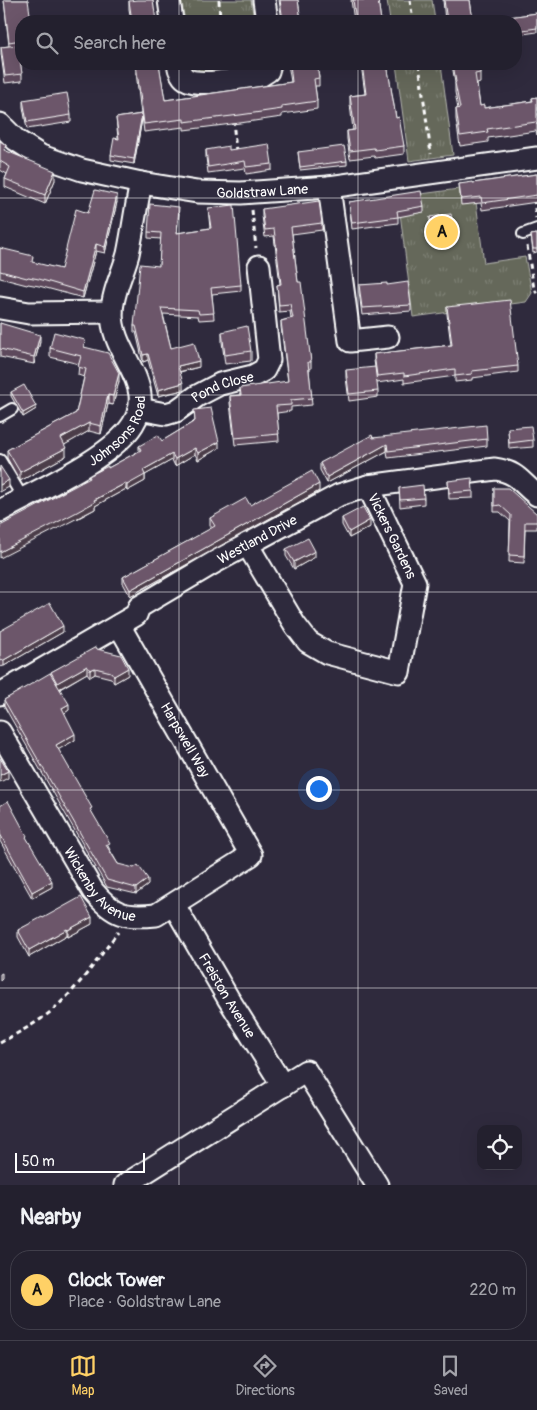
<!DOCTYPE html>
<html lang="en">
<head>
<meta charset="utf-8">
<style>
	:root { --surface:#23202e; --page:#2f2d3a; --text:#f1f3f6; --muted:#a3a3aa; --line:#403e4a; --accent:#ffd166 }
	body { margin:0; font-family:Pangolin,sans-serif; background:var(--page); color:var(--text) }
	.controls { position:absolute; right:15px; bottom:15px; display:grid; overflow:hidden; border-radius:10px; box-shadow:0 5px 20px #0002 }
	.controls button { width:45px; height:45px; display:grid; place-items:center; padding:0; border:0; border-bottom:1px solid var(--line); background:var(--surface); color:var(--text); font:25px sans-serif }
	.scale { position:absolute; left:15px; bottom:12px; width:130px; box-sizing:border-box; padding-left:5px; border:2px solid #fff; border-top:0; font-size:14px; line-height:18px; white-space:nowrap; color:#fff; -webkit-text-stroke:4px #2f2a3d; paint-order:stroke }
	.you { position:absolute; left:318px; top:788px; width:18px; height:18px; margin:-12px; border:4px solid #fff; border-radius:50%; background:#1a73e8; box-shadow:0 0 0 8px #1a73e833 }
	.badge { display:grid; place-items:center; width:32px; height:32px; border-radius:50%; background:var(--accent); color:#111; font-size:16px; font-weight:700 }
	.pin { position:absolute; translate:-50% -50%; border:2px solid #fff; box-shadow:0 1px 5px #0006 }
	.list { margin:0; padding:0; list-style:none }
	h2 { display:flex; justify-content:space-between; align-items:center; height:65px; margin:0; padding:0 20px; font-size:21px }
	h2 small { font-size:16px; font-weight:400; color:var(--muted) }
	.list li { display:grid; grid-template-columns:32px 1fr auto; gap:15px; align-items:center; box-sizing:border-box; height:80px; margin:0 10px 10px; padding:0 10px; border:1px solid var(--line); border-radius:20px }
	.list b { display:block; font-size:19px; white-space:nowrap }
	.list p { margin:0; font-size:16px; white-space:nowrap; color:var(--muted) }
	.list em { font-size:16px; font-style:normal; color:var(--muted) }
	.icon { flex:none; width:28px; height:28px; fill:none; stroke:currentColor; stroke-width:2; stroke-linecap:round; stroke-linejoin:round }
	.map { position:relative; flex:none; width:537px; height:1185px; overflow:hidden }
	.search { position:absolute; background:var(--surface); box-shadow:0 5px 20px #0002; left:15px; right:15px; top:15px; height:55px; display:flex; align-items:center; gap:12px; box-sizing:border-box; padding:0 18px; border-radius:20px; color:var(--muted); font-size:19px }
	.sheet { height:155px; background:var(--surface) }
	nav { display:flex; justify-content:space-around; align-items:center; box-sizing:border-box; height:70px; border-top:1px solid var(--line); background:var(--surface); font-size:14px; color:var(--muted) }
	nav a { display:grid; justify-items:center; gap:2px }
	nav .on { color:var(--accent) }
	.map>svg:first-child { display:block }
</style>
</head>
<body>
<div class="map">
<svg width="537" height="1185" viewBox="0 0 537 1185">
	<defs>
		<pattern id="grass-tufts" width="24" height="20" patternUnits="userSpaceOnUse" patternTransform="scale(1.25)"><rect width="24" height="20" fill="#65685a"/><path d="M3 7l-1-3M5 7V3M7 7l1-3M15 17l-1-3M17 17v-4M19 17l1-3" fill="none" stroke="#7c7f73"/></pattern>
	</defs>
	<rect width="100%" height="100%" fill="#2f2a3d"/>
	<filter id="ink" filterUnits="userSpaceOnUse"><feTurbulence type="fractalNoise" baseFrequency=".02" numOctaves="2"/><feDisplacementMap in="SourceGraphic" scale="10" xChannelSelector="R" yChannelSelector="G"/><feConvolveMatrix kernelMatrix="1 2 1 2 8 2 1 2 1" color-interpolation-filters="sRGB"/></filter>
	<g filter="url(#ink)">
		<path fill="url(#grass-tufts)" stroke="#b2b4ac" d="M181,0H251L254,21H185Z
			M387,0H432L435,21H390Z
			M191,64H249L202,71L195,68Z
			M396,64H441L453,155L409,161Z
			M474,187L484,263L525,257L532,293L526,302L413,317L398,197Z"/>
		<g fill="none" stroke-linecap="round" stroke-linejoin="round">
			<g stroke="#fff" stroke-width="14">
				<path id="service" d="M523,234L537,229
					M0,416L12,409
					M0,460L23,498"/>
			</g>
			<g stroke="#fff" stroke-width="25">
				<g id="minor">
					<path d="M169,0L172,21"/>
					<path d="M264,0L267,21"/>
					<path d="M178,64C179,70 182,78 188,80C202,87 243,78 260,76L268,71L270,64"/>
					<path id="s1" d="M0,124L16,140L41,156L82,170L141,183L197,192L241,193L329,187L537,158"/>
					<path d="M329,187L350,341L388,337"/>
					<path d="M0,308L29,313L112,312"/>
					<path id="s2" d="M139,409L166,414L176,411L197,396L220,384L253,376L264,370L269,360L259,266"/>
					<path id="s3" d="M0,511C36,491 112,458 133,424C138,416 141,405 140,395C137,367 112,346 112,313C112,293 123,273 128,254C133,230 136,206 141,183"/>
					<path d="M247,544L295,625L308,642L327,653L399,672L415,583L368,486"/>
					<path id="s4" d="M0,694L136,615L139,607L215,562L339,495L368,486L495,469C520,473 519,482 537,495"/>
					<path id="s5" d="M0,732L93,891C114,916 125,918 156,915L251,855L119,625"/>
					<path id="s6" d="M174,905L228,998L283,1086"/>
					<path d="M125,1185L306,1071L377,1185"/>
				</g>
			</g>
			<path stroke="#fff" stroke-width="3" stroke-dasharray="5 4" stroke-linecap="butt" d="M219,0L220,21
				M410,0L413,21
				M419,64L431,154
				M233,120L236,151
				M534,199L536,218
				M252,210L256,248
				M527,246L534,289L537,293
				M0,1043C19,1032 40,1022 56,1007C80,985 99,958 118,932"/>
			<use href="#service" stroke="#2f2a3d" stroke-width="10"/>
			<use href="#minor" stroke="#2f2a3d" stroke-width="21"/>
		</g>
		<path fill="#5d4a5b" stroke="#fff" d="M4,0H28L21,21V47H18L22,74V81L5,83L1,54V47L9,46Z
			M279,0H298L301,21H282Z
			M351,0H378L381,21H354Z
			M443,0H470L473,21H445Z
			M129,1L156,21H131L129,9Z
			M537,13V32L516,35V21H509V17Z
			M135,64H159L165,100L291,82L288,64H317L319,78V86H315L317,101V109L282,114V117L240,123L184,130V127L144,132L142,115V119L134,164L111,160V155L118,138L116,118L141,114Z
			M361,64H387L396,118L404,146V154L375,158L374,156L350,159L347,139V131L353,130L350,104V96L365,94Z
			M452,64H479L480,73V83L477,84L480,106L484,108L532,101V98L537,97V135L536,131L488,138V142L460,146L456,119V109H458L455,92V83Z
			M23,100L71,115V122L27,129L23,107Z
			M0,141L6,151L55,180L45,204L5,187V179L7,174L0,170Z
			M206,150H229L272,164V170L246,174L245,168L208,173L206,157Z
			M298,152L347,161V165L300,170Z
			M537,174V202L482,210L481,203L461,205L459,184L473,183Z
			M117,202L105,253L96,251L83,298L39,286L28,284L27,285L0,278V248L33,263L61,269L88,213Z
			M349,202L424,206V212L398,217V223L352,229Z
			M208,208L241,285V291L212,294L214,319L199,320L198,316L163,314L171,348L199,367L180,372L183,390L158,396L148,360L143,362L136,332H134V326L159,266L161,239L148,238V232L179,213L177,233L210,228Z
			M262,209L322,223V230L292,234L298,282L311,362V369H309L312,405L291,407V411L277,413L279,441L235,445L230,403V396L240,395V388L288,382L281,327V321L291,318L290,311L279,312L277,285L280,284L274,236L265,237L262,216Z
			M430,217L454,235V242L433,245L430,223Z
			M537,234V252L533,253L531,235Z
			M359,285H387L411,305V311L362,315L359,292Z
			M447,307L518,366V372L472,378V380L455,382V376L404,383V379L377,383L374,360V354L451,345L447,314Z
			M0,323L40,342L34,364L0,357Z
			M222,332L251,351V361L225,364L222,342Z
			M85,347L119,381L113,405L108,404L101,434L89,431L64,445L66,456L20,481L7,458V450L76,413L84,377L78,375L79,364L50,357V348Z
			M346,370L378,391V397L349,401L346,377Z
			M11,392L36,409L23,417L11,396Z
			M194,410L219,448L198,460L195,454L175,466L172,460L145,475V481L127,491L126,489L95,506V509L77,519L89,479V476L108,468L139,451V446L162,441L195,421Z
			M508,428L533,440V447L509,449Z
			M373,438L487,439V446L388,458L387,451L327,483L320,470V463Z
			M448,481L473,491V498L449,499Z
			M399,488L424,498V504L400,507Z
			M494,488L537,514V529H525L524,563L509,562L510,521L500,512H494Z
			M319,491L130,596L123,583V577L212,528L210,525V518Z
			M342,518L370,527L349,538L342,525Z
			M286,549L315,557L294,569L286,556Z
			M0,631L63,632L4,666L0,667Z
			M97,649L128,675L114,683L111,678L95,674L90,677L87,673L60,689L69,710L64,713L75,740L58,749L92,813L110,850L118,864L148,885L136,894L107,887L4,706V700L51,674V672Z
			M0,806L27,839L52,887L32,898L0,841Z
			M43,918L92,924L68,937L67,935L29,957L18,937V930Z"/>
		<path fill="#4c3c4a" stroke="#fff" d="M142,114V119L134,164V159Z
			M55,171V180L45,204V195Z
			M117,195V202L105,253V247Z
			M96,244V251L83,298V292Z
			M40,335V342L34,364V357Z
			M148,354V360L143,362V355Z
			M199,361V367L178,372V366Z
			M119,373V381L113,405V396Z
			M183,383V390L158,396V390Z
			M108,395V404L101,434V426Z
			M36,406V409L23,417V413Z
			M89,423V431L61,447V438Z
			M219,442V448L198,460V453Z
			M387,444V451L327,483V477Z
			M66,448V456L20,481V472Z
			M195,448V454L175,466V459Z
			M172,454V460L145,475V481L127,491V485L143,470Z
			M9,480V487L0,492V485Z
			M126,483V489L95,506V509L0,558V552Z
			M319,484V491L130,596V590Z
			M370,520V527L349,538V532Z
			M315,551V557L294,569V562Z
			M63,626V632L4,666V660Z
			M87,666V673L57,690V683Z
			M95,668V674L90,677V670Z
			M128,668V675L114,683V676Z
			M69,704V710L62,715V708Z
			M75,734V740L56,751V745Z
			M8,771V778L0,782V775Z
			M148,879V885L136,894V888Z
			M52,881V887L32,898V892Z
			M92,917V924L68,937V930Z
			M67,929V935L29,957V950Z
			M2,973V979L0,981V974Z"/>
		<path fill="#6c566a" stroke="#fff" d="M4,0H28L31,21H21V40L9,42Z
			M137,0H153L156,21H132L129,1Z
			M280,0H298L301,21H283Z
			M353,0H378L381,21H356Z
			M444,0H470L473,21H447Z
			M537,13V28L516,31V21H509V17Z
			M18,45L22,74L5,76L1,47Z
			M136,64H159L165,100L292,82L290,64H317L319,78L314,79L317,101L282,106V109L240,115L184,122V119L144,124Z
			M362,64H387L396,118L399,117L404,146L375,150L374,148L350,151L347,131L355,130L350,96L366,94Z
			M453,64H479L480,73L475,74L480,106L484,105V108L533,101L532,98L537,97V125L536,122L487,129L488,132L460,136L456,109L460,108L455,83L456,82Z
			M67,93L71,115L27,122L23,100Z
			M142,114L134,159L111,155L114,138L119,139L116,118Z
			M0,141L6,145L4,150L55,171L45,195L5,179L10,167L0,161Z
			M269,144L272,164L246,167L245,161L208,167L206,150L229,146V150Z
			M344,146L347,161L300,167L298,152Z
			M537,174V195L482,203L481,197L461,199L459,184L473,182V183Z
			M95,190L117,195L105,247L96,244L83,292L39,279L28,277L27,278L0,271V248L33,256L32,262L61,269L76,209L88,213Z
			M421,191L424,206L397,211L398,217L352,223L349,202Z
			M319,201L322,223L291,227L298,282H301L311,362H308L312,398L291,400V405L276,406L279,434L235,438L230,396L241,395L240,388L288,381L281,321L293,318L290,304L279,305L277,285L281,284L274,229L265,230L262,209Z
			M150,204L179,207L177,233L211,228L208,208L234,205L241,285L211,288L214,313L199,314L198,310L161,308L171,348L194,342L199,361L178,366L183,383L158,390L148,354L143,355L136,326H134L140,264L159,266L161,233L148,232Z
			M451,214L454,235L433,238L430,217Z
			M537,234V249H533L531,235Z
			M408,282L411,305L362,308L359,285L387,283V285Z
			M510,300L518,366L472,371V374L455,376V369L404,376V373L377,376L374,354L452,345L447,307Z
			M0,323L40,335L34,357L0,349Z
			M247,326L251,351L225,355L222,332Z
			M54,332L85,340L84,347L108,353L119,373L113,396L108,395L101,426L89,423L61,438L66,448L20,472L7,450L76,413L86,369L78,367L81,356L50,348Z
			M375,367L378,391L349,394L346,370Z
			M24,385L36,406L23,413L11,392Z
			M211,408L219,442L198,453L195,448L175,459L172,454L143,470L145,475L127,485L126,483L94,500L95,502L77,512L0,552V526L90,478L89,476L108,466V468L141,450L139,446L158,435L162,441L195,421L194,410Z
			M486,425L487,439L388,451L387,444L327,477L320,463L372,435L373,438Z
			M531,426L533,440L509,443L508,428Z
			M0,466L9,480L0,485Z
			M312,471L319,484L130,590L123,577L215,526L210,518L246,498L250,505Z
			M472,478L473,491L449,493L448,481Z
			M423,485L424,498L400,500L399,488Z
			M494,488H508L537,514V522H525L524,556L509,555L511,515L500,505L494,506Z
			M363,507L370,520L349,532L342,518Z
			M308,538L315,551L294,562L286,549Z
			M50,603L63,626L4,660L0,661V631Z
			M96,647L97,649L121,655L128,668L114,676L111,672L95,668L90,670L87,666L57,683L51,672Z
			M50,673L69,704L62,708L75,734L56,745L92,808L90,809L110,843L106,845L118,864L134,868L138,865L148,879L136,888L107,880L4,700Z
			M0,758L8,771L0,775Z
			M8,801L27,836L26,837L52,881L32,892L0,834V806Z
			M81,897L92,917L68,930L67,929L29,950L18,930L42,917L43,918Z"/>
	</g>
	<path fill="none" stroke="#fff" stroke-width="1" stroke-opacity="0.55" d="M179,0V21M358,0V21M179,64V1185M358,64V1185M0,198H537M0,395H537M0,592H537M0,790H537M0,988H537"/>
	<g text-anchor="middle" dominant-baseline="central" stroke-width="4" stroke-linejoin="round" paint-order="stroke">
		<g font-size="14" fill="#fff" stroke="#2f2a3d">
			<text stroke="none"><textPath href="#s1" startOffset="278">Goldstraw Lane</textPath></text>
			<text stroke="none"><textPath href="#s2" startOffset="91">Pond Close</textPath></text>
			<text stroke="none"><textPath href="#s3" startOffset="146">Johnsons Road</textPath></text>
			<text transform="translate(392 536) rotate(64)">Vickers Gardens</text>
			<text stroke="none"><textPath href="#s4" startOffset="302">Westland Drive</textPath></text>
			<text transform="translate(185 740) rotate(60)">Harpswell Way</text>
			<text stroke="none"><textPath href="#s5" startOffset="185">Wickenby Avenue</textPath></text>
			<text stroke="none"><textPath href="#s6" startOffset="105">Freiston Avenue</textPath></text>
		</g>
	</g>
</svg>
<div class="controls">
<button><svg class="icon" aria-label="locate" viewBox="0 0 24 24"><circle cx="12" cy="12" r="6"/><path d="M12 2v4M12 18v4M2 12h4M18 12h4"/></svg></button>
</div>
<div class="scale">50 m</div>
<div class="you"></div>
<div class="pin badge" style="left:442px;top:232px">A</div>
<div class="search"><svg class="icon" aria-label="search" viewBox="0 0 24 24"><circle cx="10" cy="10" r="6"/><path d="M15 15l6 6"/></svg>Search here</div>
</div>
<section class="sheet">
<h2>Nearby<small></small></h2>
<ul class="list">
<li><span class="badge">A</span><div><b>Clock Tower</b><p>Place · Goldstraw Lane</p></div><em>220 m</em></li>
</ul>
</section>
<nav>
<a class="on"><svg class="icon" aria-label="map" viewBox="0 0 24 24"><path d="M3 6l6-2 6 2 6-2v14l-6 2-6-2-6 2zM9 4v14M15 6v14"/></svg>Map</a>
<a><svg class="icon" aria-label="directions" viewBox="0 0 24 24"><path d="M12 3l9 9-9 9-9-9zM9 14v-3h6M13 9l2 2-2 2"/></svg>Directions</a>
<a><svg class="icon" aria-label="saved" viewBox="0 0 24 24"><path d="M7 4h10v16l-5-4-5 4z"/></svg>Saved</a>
</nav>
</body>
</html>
